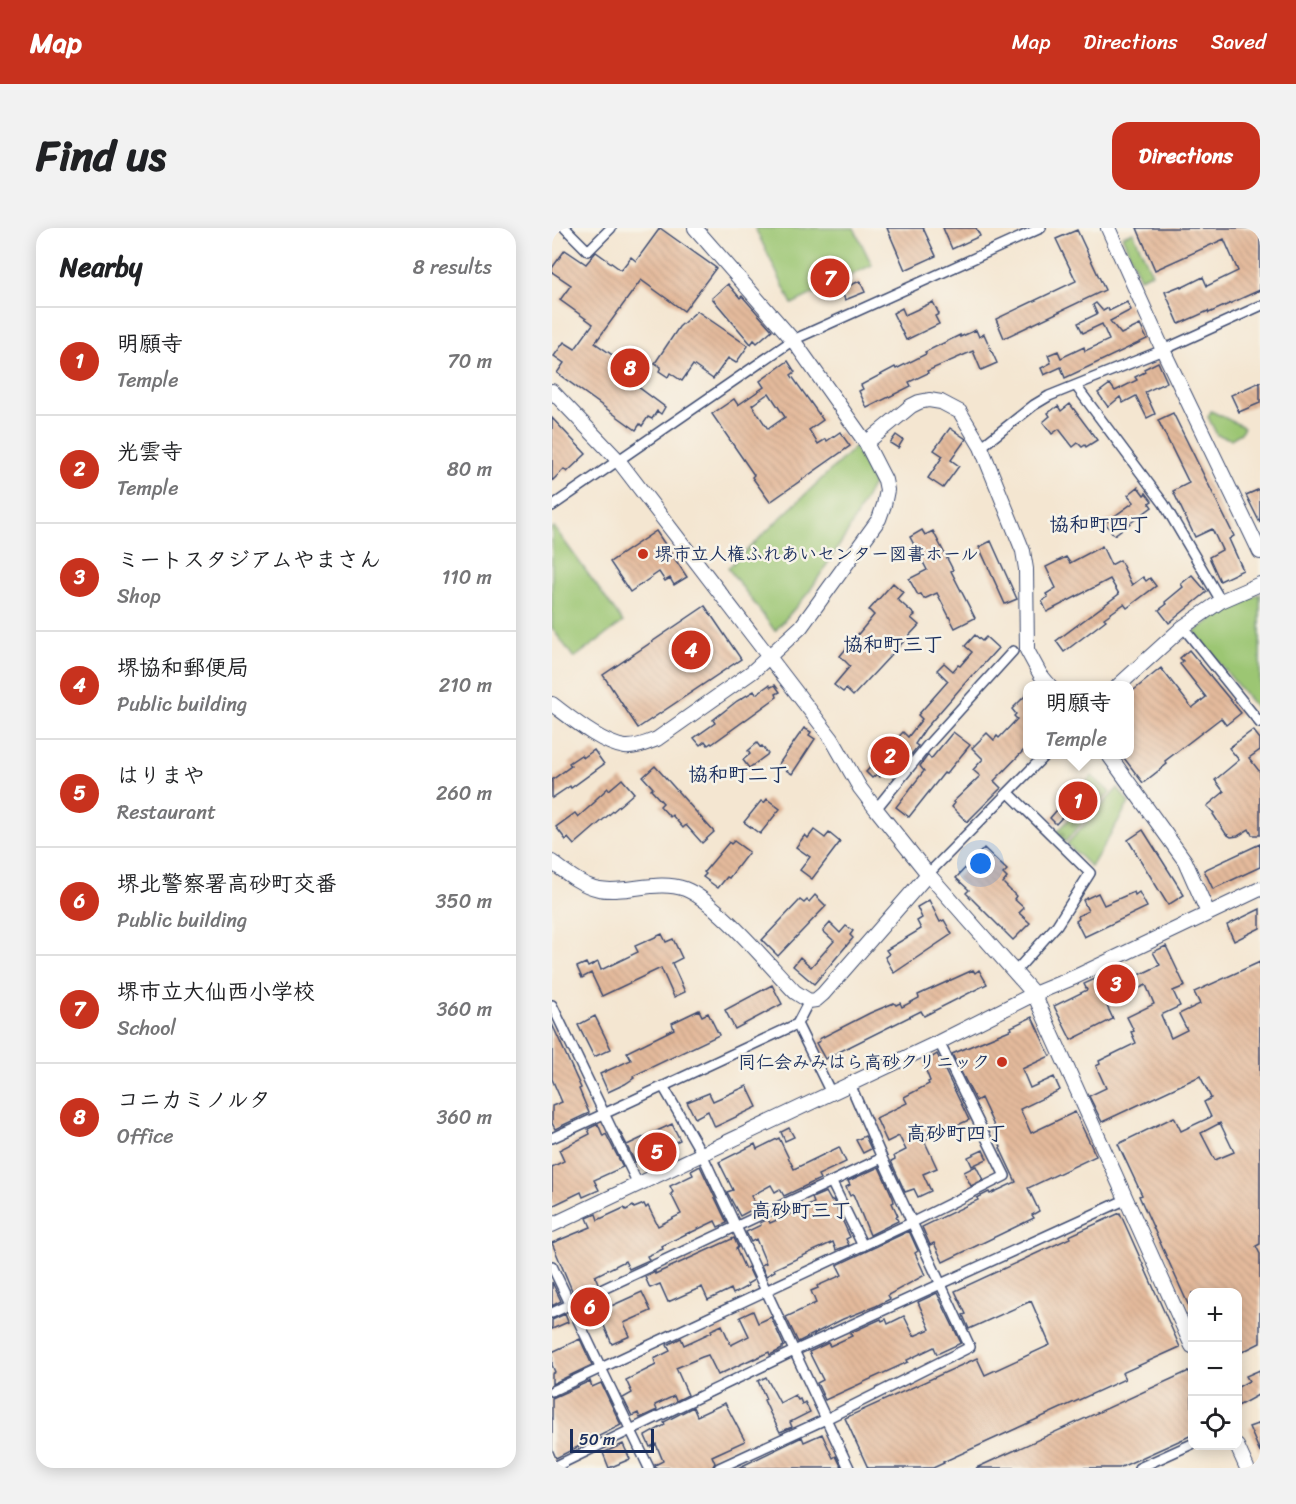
<!DOCTYPE html>
<html lang="en">
<head>
<meta charset="utf-8">
<style>
	:root { --surface:#fff; --page:#f2f2f2; --text:#202124; --muted:#757577; --line:#e0e0e0; --accent:#c8321e }
	body { margin:0; font-family:Sriracha,"Klee One",sans-serif; background:var(--page); color:var(--text) }
	.controls { position:absolute; right:18px; bottom:18px; display:grid; overflow:hidden; border-radius:12px; box-shadow:0 3px 15px #0003 }
	.controls button { width:54px; height:54px; display:grid; place-items:center; padding:0; border:0; border-bottom:2px solid var(--line); background:var(--surface); color:var(--text); font:30px sans-serif }
	.scale { position:absolute; left:18px; bottom:15px; width:84px; box-sizing:border-box; padding-left:6px; border:3px solid #1b2f5e; border-top:0; font-size:16px; line-height:21px; white-space:nowrap; color:#1b2f5e; -webkit-text-stroke:4px #f7f3e8; paint-order:stroke }
	.you { position:absolute; left:429px; top:636px; width:21px; height:21px; margin:-15px; border:4px solid #fff; border-radius:50%; background:#1a73e8; box-shadow:0 0 0 9px #1a73e833 }
	.badge { display:grid; place-items:center; width:39px; height:39px; border-radius:50%; background:var(--accent); color:#fff; font-size:20px; font-weight:700 }
	.pin { position:absolute; translate:-50% -50%; border:3px solid #fff; box-shadow:0 2px 6px #0006 }
	.popup { position:absolute; left:471px; top:453px; width:111px; height:78px; box-sizing:border-box; display:grid; place-content:center; border-radius:12px; background:var(--surface); filter:drop-shadow(0 2px 4px #0005); font-size:20px; white-space:nowrap; color:var(--muted) }
	.popup b { font-size:22px; color:var(--text) }
	.popup::after { content:''; position:absolute; left:50%; top:100%; margin-left:-12px; border:12px solid transparent; border-top-color:var(--surface) }
	.list { margin:0; padding:0; list-style:none }
	h2 { display:flex; justify-content:space-between; align-items:center; height:78px; margin:0; padding:0 24px; font-size:26px }
	h2 small { font-size:20px; font-weight:400; color:var(--muted) }
	.list li { display:grid; grid-template-columns:39px 1fr auto; gap:18px; align-items:center; box-sizing:border-box; height:108px; padding:0 24px; border-top:2px solid var(--line) }
	.list b { display:block; font-size:22px; white-space:nowrap }
	.list p { margin:0; font-size:20px; white-space:nowrap; color:var(--muted) }
	.list em { font-size:20px; font-style:normal; color:var(--muted) }
	.icon { flex:none; width:33px; height:33px; fill:none; stroke:currentColor; stroke-width:2; stroke-linecap:round; stroke-linejoin:round }
	.map { position:relative; flex:none; width:708px; height:1240px; overflow:hidden; border-radius:18px }
	header { display:flex; align-items:center; gap:36px; box-sizing:border-box; height:84px; padding:0 30px; background:var(--accent); color:#fff }
	header strong { font-size:28px }
	nav { display:flex; gap:33px; margin-inline-start:auto; font-size:21px }
	.intro { display:flex; align-items:center; justify-content:space-between; box-sizing:border-box; height:144px; padding:0 36px }
	h1 { margin:0; font-size:42px }
	.button { padding:15px 27px; border-radius:18px; background:var(--accent); color:#fff; font-size:21px; font-weight:700 }
	main { display:flex; gap:36px; padding:0 36px }
	aside { flex:1; background:var(--surface); border-radius:18px; box-shadow:0 3px 15px #0003 }
	.map>svg:first-child { display:block }
</style>
</head>
<body>
<header>
<strong>Map</strong>
<nav><a>Map</a><a>Directions</a><a>Saved</a></nav>
</header>
<div class="intro"><h1>Find us</h1><a class="button">Directions</a></div>
<main>
<aside>
<h2>Nearby<small>8 results</small></h2>
<ul class="list">
<li><span class="badge">1</span><div><b>明願寺</b><p>Temple</p></div><em>70 m</em></li>
<li><span class="badge">2</span><div><b>光雲寺</b><p>Temple</p></div><em>80 m</em></li>
<li><span class="badge">3</span><div><b>ミートスタジアムやまさん</b><p>Shop</p></div><em>110 m</em></li>
<li><span class="badge">4</span><div><b>堺協和郵便局</b><p>Public building</p></div><em>210 m</em></li>
<li><span class="badge">5</span><div><b>はりまや</b><p>Restaurant</p></div><em>260 m</em></li>
<li><span class="badge">6</span><div><b>堺北警察署高砂町交番</b><p>Public building</p></div><em>350 m</em></li>
<li><span class="badge">7</span><div><b>堺市立大仙西小学校</b><p>School</p></div><em>360 m</em></li>
<li><span class="badge">8</span><div><b>コニカミノルタ</b><p>Office</p></div><em>360 m</em></li>
</ul>
</aside>
<div class="map">
<svg width="708" height="1240" viewBox="0 0 708 1240">
	<defs>
		<pattern id="cemetery-stones" width="16" height="16" patternUnits="userSpaceOnUse" patternTransform="scale(1.5)"><rect width="16" height="16" fill="#9cc673"/><path d="M2 7V4a2 2 0 0 1 4 0v3zM10 15v-3a2 2 0 0 1 4 0v3z" fill="#7ea162"/></pattern>
		<pattern id="building-back-hatch" width="6" height="6" patternUnits="userSpaceOnUse" patternTransform="scale(1.5)"><rect width="6" height="6" fill="#e4ba9b"/><path d="M-1 5l2 2M0 0l6 6M5-1l2 2" fill="none" stroke="#c3a088"/></pattern>
	</defs>
	<rect width="100%" height="100%" fill="#f7f3e8"/>
	<filter id="ink" filterUnits="userSpaceOnUse"><feTurbulence type="fractalNoise" baseFrequency=".0167" numOctaves="2"/><feDisplacementMap in="SourceGraphic" scale="12" xChannelSelector="R" yChannelSelector="G"/><feConvolveMatrix kernelMatrix="1 2 1 2 8 2 1 2 1" color-interpolation-filters="sRGB"/></filter>
	<filter id="wash" filterUnits="userSpaceOnUse"><feTurbulence type="fractalNoise" baseFrequency=".008" numOctaves="4" result="noise"/><feDisplacementMap in="SourceGraphic" scale="24" xChannelSelector="R" yChannelSelector="G"/><feGaussianBlur stdDeviation="1.35" result="paint"/><feColorMatrix in="noise" values="0 0 0 0 0 0 0 0 0 0 0 0 0 0 0 0 0 1.4 0 .05"/><feComposite in="paint" operator="in"/></filter>
	<g filter="url(#wash)">
		<rect width="100%" height="100%" fill="#f4e6d1"/>
		<path fill="url(#cemetery-stones)" stroke="#5c7a68" stroke-width="1.5" d="M540,548L558,564L513,614L504,605L524,584L528,586L543,569L531,558Z"/>
		<path fill="#9cc673" stroke="#5c7a68" stroke-width="1.5" d="M203,0H302L320,37L240,76Z
			M581,4L600,45L588,50L570,8Z
			M659,183L692,199L689,205L679,211L665,207L656,189Z
			M303,219L321,256L294,307L257,364L223,403L176,340Z
			M2,299L71,394L22,430L0,400V300Z
			M708,366V485L642,404L674,382Z
			M566,560L577,575L539,639L515,616Z"/>
		<g id="blocks">
			<path fill="url(#building-back-hatch)" fill-rule="evenodd" d="M108,0L164,40L132,83L89,52L43,115L88,146L81,155L113,179L109,186L105,183L100,191L96,189L90,198L88,196L84,202L5,145L12,135L2,128L12,114L23,121L41,96L8,72L19,57L0,44V40L13,22L34,36L44,24L69,42L79,29L84,33Z
				M335,0H371L384,28L353,42Z
				M391,0H424L428,8L400,21Z
				M585,0H708V62L657,85L656,83L627,96L613,64L628,58L629,60L651,49L655,58L686,43L672,11L603,42Z
				M525,2L553,62L452,110L444,91L524,53L504,11Z
				M308,53L313,64L293,72L289,61Z
				M176,56L188,70L190,68L220,102L205,115L202,112L199,116L160,70Z
				M381,74L387,86L383,88L387,96L354,112L341,85L350,80L353,87Z
				M575,74L579,82L558,93L569,106L588,97L595,111L513,150L509,139L492,147L489,140L499,135L496,127L506,123L509,130L532,119L533,123L557,112L550,96L531,105L526,95L545,86L541,77L544,75L551,83L556,80L557,83Z
				M145,83L196,118L184,135L176,130L161,151L141,137L130,153L118,145L116,149L107,143L109,139L103,135L127,99Z
				M424,102L427,109L432,106L445,135L429,142L421,123L375,143L376,145L357,154L359,158L315,180L307,163L311,161L309,157L343,139L344,141L374,126L373,124L408,107V109Z
				M236,133L243,144L239,147L271,192L257,202L266,216L274,211L275,213L288,204L298,218L218,274L200,249L202,247L160,186L182,171L186,177L212,159L208,153ZM217,165L233,189L216,201L200,177Z
				M606,134L615,154L593,164L603,186L595,190L584,168L571,175L568,169L556,179L546,165L558,156L563,163L585,152L583,149L593,144L592,141Z
				M708,154V175L687,184L679,167Z
				M518,176L545,212L534,219L533,217L530,219L526,215L521,219L507,201L500,206L491,194L498,188L496,185L506,178L509,183Z
				M621,185L682,308L677,311L691,342L668,353L657,329L670,322L660,301L643,309L621,263L637,255L606,192Z
				M0,190L34,226L15,244L12,241L0,253Z
				M398,200L414,211L399,232L407,238L391,260L376,250L391,228L382,222Z
				M344,207L351,212L346,220L338,215Z
				M586,259L592,267L594,265L600,273L597,275L600,279L562,307L553,295L582,274L576,267Z
				M708,261V295L694,267Z
				M370,302L373,307L381,303L401,342L399,343L423,390L403,400L385,365L372,371L369,366L366,367L357,351L375,342L358,309Z
				M104,303L135,349L122,357L118,350L113,353L107,344L78,364L58,334Z
				M439,313L465,371L453,376L427,319Z
				M550,318L559,337L568,332L580,357L591,349L594,353L598,350L604,358L575,380L572,376L552,390L554,392L512,424L504,413L567,366L558,351L495,384L490,373L496,369L494,366L504,360L494,339L514,329L518,335Z
				M640,347L655,364L617,395L607,382L615,376L613,374L631,359L629,356Z
				M341,355L351,364L345,371L363,387L359,390L367,397L301,468L294,461L291,464L282,457L298,438L288,428L322,387L317,382Z
				M153,378L189,431L86,500L51,447Z
				M423,407L430,413L434,409L446,420L421,448L420,447L373,501L363,516L366,518L358,528L356,527L349,534L345,531L328,549L325,546L320,550L314,544L351,504L356,509L370,491L366,487L396,453L385,442L392,435L401,443L406,437L408,438L420,424L413,418Z
				M637,422L689,485L674,497L669,490L613,533L615,536L591,555L569,526H577V466L609,440L640,480L654,469L628,436L631,433L628,430Z
				M217,457L219,459L223,457L228,464L224,466L225,469L160,516L159,515L156,517L153,513L148,517L142,510L163,495L161,492L185,473L202,463L204,466Z
				M475,466V519L442,553L449,560L415,594L400,579L403,575L401,574L428,548L421,542L431,531L420,520L435,505L442,512L445,508L447,510L465,491L462,488L464,486L460,481Z
				M252,500L259,504L257,507L263,511L240,546L226,537Z
				M701,502L708,511V522L697,530L708,544V607H700L697,601L686,608L679,609L674,606L661,586L662,585L655,578L672,564L663,552L687,532L677,520Z
				M401,504L418,517L394,546L392,545L357,589L344,579L372,543L368,538L376,527L379,531Z
				M205,515L208,519L210,518L216,526L197,540L191,532L198,526L196,523Z
				M42,522L52,536L19,560L18,558L0,570V552L19,538L17,535L29,527L31,530Z
				M103,538L162,604L150,615L134,597L131,600L120,587L118,589L108,578L111,575L99,562L101,560L91,549Z
				M70,551L82,565L22,617L16,610L14,612L4,599L23,585L26,589L44,573L43,572L56,560L57,562Z
				M530,558L541,569L527,584L516,574Z
				M215,571L228,581L208,606L192,594L209,573L212,575Z
				M511,575L518,581L504,596L498,590Z
				M262,602L273,610L277,605L288,614L260,651L248,642L258,629L244,619L253,607L256,610Z
				M591,602L632,667L616,677L576,612Z
				M182,613L197,624L177,650L175,649L166,660L151,649L154,646L152,644L177,614L179,616Z
				M708,616V639L661,661L652,642Z
				M432,620L455,642L451,646L455,650L451,655L464,668L462,671L472,680L467,685L478,695L461,712L414,665L417,662L404,650Z
				M582,664L583,667L587,664L595,679L532,709L524,693L527,691L526,688L536,683L531,672L546,665L552,677Z
				M263,667L274,678L226,728L210,712L248,672L252,675L255,672L257,674Z
				M377,672L388,694L392,692L400,706L342,745L333,729L337,726L334,722L369,701L365,693L370,690L365,679Z
				M708,681V700L682,713L675,697Z
				M278,695L288,705L294,698L301,703L298,707L301,710L262,756L241,738L248,729L259,739L282,713L271,703Z
				M110,706L114,714L121,711L130,730L120,735L133,764L122,769L109,740L50,768L39,745L30,750L25,739L34,735L36,739L46,734L49,742L86,724L83,718Z
				M614,718L633,758L621,763L628,778L609,787L619,810L635,802L627,786L648,776L642,764L708,734V1016L704,1018L708,1026V1115L686,1126V1065H640V1085L587,968L590,967L566,916L622,889L629,903L659,889L652,874L659,870L648,848L550,894L537,868L554,860L544,838L548,836L547,833L584,815L579,804L582,803L575,789L602,776L594,757L554,776L561,791L519,812L502,778L535,762L532,756L569,739L575,753L604,739L608,737L601,724ZM668,895L682,924L663,932L649,905Z
				M421,742L423,745L427,742L435,756L372,788L369,783L273,831L264,815L268,813L267,811L318,785L342,775L344,777L348,775L350,779L367,770L366,767Z
				M220,757L230,776L183,801L173,782Z
				M147,782L150,788L156,785L167,807L81,848L82,850L73,856L56,864L48,846L79,832L75,824L122,801L120,795Z
				M43,788L59,821L42,829L26,797Z
				M480,789L498,828L470,841L478,860L502,849L508,862L468,881L479,905L523,884L544,928L476,960L487,983L480,987L482,990L391,1034L382,1015L378,1017L370,999L426,972L425,970L437,964L438,966L464,954L448,920L449,919L441,901L443,900L429,870L424,873L400,826L460,801L459,799Z
				M0,796L29,860L27,861L37,885L3,901L0,895V878L10,874L0,851Z
				M385,826L417,892L372,912L385,940L371,946L379,963L366,969L362,961L353,964L339,933L343,931L342,928L354,922L347,908L335,914L324,890L355,875L352,869L377,856L376,854L378,853L371,835Z
				M195,858L205,879L163,899L156,883L143,890L135,874L157,865L161,873Z
				M46,896L51,908L54,906L71,939L42,952L47,962L31,969L29,964L0,978V939L12,933L7,922L38,906L36,901Z
				M120,896L128,912L83,934L67,902L75,917Z
				M237,900L242,909L233,913L229,904Z
				M313,908L319,921L311,925L304,912Z
				M227,910L242,941L287,919L294,934L266,947L268,951L232,968L228,961L223,964L219,957L199,968L205,979L188,988L175,964L181,962L167,934L203,916L205,921Z
				M431,922L435,931L420,938L416,929Z
				M148,938L175,995L166,999L163,993L138,1005V1004L110,1018L111,1021L95,1028L97,1032L77,1041L73,1033L43,1048L46,1055L22,1067L0,1015L39,999L35,990L44,986L46,992L72,980L74,982L81,978L82,980L92,976L94,980L96,978L106,998L129,986L119,966L121,964L118,958L141,947L139,943Z
				M424,938L431,952L419,958L412,944Z
				M327,939L341,970L342,974L340,975L346,988L344,989L346,993L318,1007L301,966L298,968L294,959L298,957L296,953Z
				M274,964L279,973L281,972L298,1009L294,1011L297,1017L284,1022L281,1014L222,1041L223,1043L214,1048L209,1037L214,1035L204,1011L199,1014L194,1004L209,997L208,995L216,991L218,995L252,980L262,975L260,970Z
				M568,985L628,1119L570,1145L573,1151L391,1234L392,1235L381,1240H316L293,1190L425,1130L433,1147L498,1117L479,1073L417,1101L411,1087L414,1086L403,1063L518,1010L517,1008Z
				M357,1003L366,1023L363,1025L373,1047L336,1067L338,1071L324,1078L291,1091L246,1114L245,1112L234,1089L264,1075L259,1063L266,1060L265,1058L290,1047L285,1037Z
				M182,1010L186,1019L184,1021L193,1041L196,1039L202,1052L195,1056L196,1058L181,1066L179,1061L156,1072L150,1059L116,1074L108,1056L98,1060L93,1049L103,1044V1046Z
				M0,1054L9,1073L0,1078Z
				M90,1064L99,1083L72,1095L78,1108L60,1116L46,1084Z
				M385,1065L409,1115L385,1126L382,1119L355,1132L356,1134L273,1172L265,1155L271,1152L257,1124L276,1115L278,1118L300,1108L298,1105L329,1091L330,1093L334,1091L336,1096L352,1088L362,1108L378,1101L366,1074Z
				M43,1072L46,1078L33,1084L30,1078Z
				M201,1083L206,1095L219,1089L232,1118L230,1119V1121L218,1127L217,1124L202,1131V1130L166,1147L156,1127L150,1129L124,1140L136,1167L124,1173L122,1168L103,1177L105,1182L88,1190L86,1185L80,1188L71,1170L80,1165L74,1152L104,1137L102,1131L118,1123L115,1117L129,1110L132,1117L160,1104L159,1102L170,1097L179,1117L197,1108L188,1089Z
				M13,1086L16,1094L0,1101V1092Z
				M28,1111L40,1137L0,1156V1146L3,1144L0,1137V1124Z
				M708,1142V1166L686,1178V1159L697,1153L694,1148Z
				M637,1143L640,1151V1207L567,1240H424Z
				M214,1149L228,1175L243,1167L246,1172L248,1171L250,1176L253,1174L258,1184L238,1194L240,1199L228,1204L218,1185L212,1172L214,1171L206,1153Z
				M38,1153L40,1159L49,1155L69,1197L4,1230L0,1221V1170Z
				M173,1175L193,1213L160,1228L163,1235L160,1240H104L103,1237L111,1233L104,1216L98,1219L93,1208L113,1197L112,1194L141,1179L145,1188Z
				M708,1195V1224L697,1199Z
				M270,1206L281,1230L284,1228L290,1240H186L250,1209L252,1214Z
				M71,1216L78,1231L57,1240L51,1225Z"/>
		</g>
	</g>
	<g filter="url(#ink)">
		<use href="#blocks" fill-opacity="0" stroke="#3c4a6f" stroke-width="1.5"/>
		<g fill="none" stroke-linecap="round" stroke-linejoin="round">
			<g stroke="#3c4a6f" stroke-width="12">
				<path id="street" d="M13,0L36,23L59,0
					M524,158L612,276L669,373
					M429,219L482,177L497,168L611,122L708,78
					M0,278L241,112L489,0
					M631,399L708,495
					M457,565L538,645L505,697L462,745
					M324,581L374,519L461,423
					M376,646L494,526
					M0,777L86,956
					M245,796L279,865
					M111,858L150,926L297,1240
					M0,910L245,796L257,773
					M280,955L311,1018
					M0,1038L97,1240
					M0,1085L330,930
					M0,1163L361,994L453,948L387,814
					M0,1240L242,1123L575,971
					M167,1240L274,1191L418,1119L330,930L298,856
					M587,1240L640,1216"/>
			</g>
			<g stroke="#3c4a6f" stroke-width="16">
				<path id="secondary" d="M556,0L611,122L708,324
					M0,163L66,232L280,511L308,560L324,581L376,646L482,766L640,1118
					M314,215L359,178L367,174L377,172L389,174L408,184L429,219L471,323L474,341L475,422L488,446L498,458
					M566,458L631,399L669,373L708,356
					M0,476C19,490 50,516 73,519C84,520 95,515 105,511L200,444L249,399L327,291L332,277L335,262L333,252L314,215L241,112L143,0
					M556,526L633,633L656,685
					M0,634C13,644 30,658 47,661C75,666 105,651 133,661C163,672 219,739 243,764L257,773L264,772L271,766L376,646
					M0,997L387,814L482,766L523,749L708,661
					M685,1218L695,1240"/>
			</g>
			<use href="#street" stroke="#fff" stroke-width="9"/>
			<use href="#secondary" stroke="#fff" stroke-width="14"/>
		</g>
	</g>
	<g fill="#c8321e" stroke="#f7f3e8" stroke-width="2">
		<circle cx="91" cy="326" r="6"/>
		<circle cx="450" cy="834" r="6"/>
	</g>
	<g text-anchor="middle" dominant-baseline="central" stroke-width="5" stroke-linejoin="round" paint-order="stroke">
		<g font-size="18" font-weight="bold" fill="#1b2f5e" stroke="#f7f3e8" text-anchor="start">
			<text x="103" y="326">堺市立人権ふれあいセンター図書ホール</text>
			<text x="438" y="834" text-anchor="end">同仁会みみはら高砂クリニック</text>
		</g>
		<g font-size="20" font-weight="bold" fill="#1b2f5e" stroke="#f7f3e8">
			<text x="547" y="296">協和町四丁</text>
			<text x="341" y="416">協和町三丁</text>
			<text x="186" y="546">協和町二丁</text>
			<text x="404" y="905">高砂町四丁</text>
			<text x="249" y="982">高砂町三丁</text>
		</g>
	</g>
</svg>
<div class="controls">
<button>+</button>
<button>−</button>
<button><svg class="icon" aria-label="locate" viewBox="0 0 24 24"><circle cx="12" cy="12" r="6"/><path d="M12 2v4M12 18v4M2 12h4M18 12h4"/></svg></button>
</div>
<div class="scale">50 m</div>
<div class="you"></div>
<div class="pin badge" style="left:526px;top:573px">1</div>
<div class="popup"><b>明願寺</b>Temple</div>
<div class="pin badge" style="left:338px;top:528px">2</div>
<div class="pin badge" style="left:564px;top:756px">3</div>
<div class="pin badge" style="left:139px;top:422px">4</div>
<div class="pin badge" style="left:105px;top:924px">5</div>
<div class="pin badge" style="left:38px;top:1079px">6</div>
<div class="pin badge" style="left:278px;top:50px">7</div>
<div class="pin badge" style="left:78px;top:140px">8</div>
</div>
</main>
</body>
</html>
